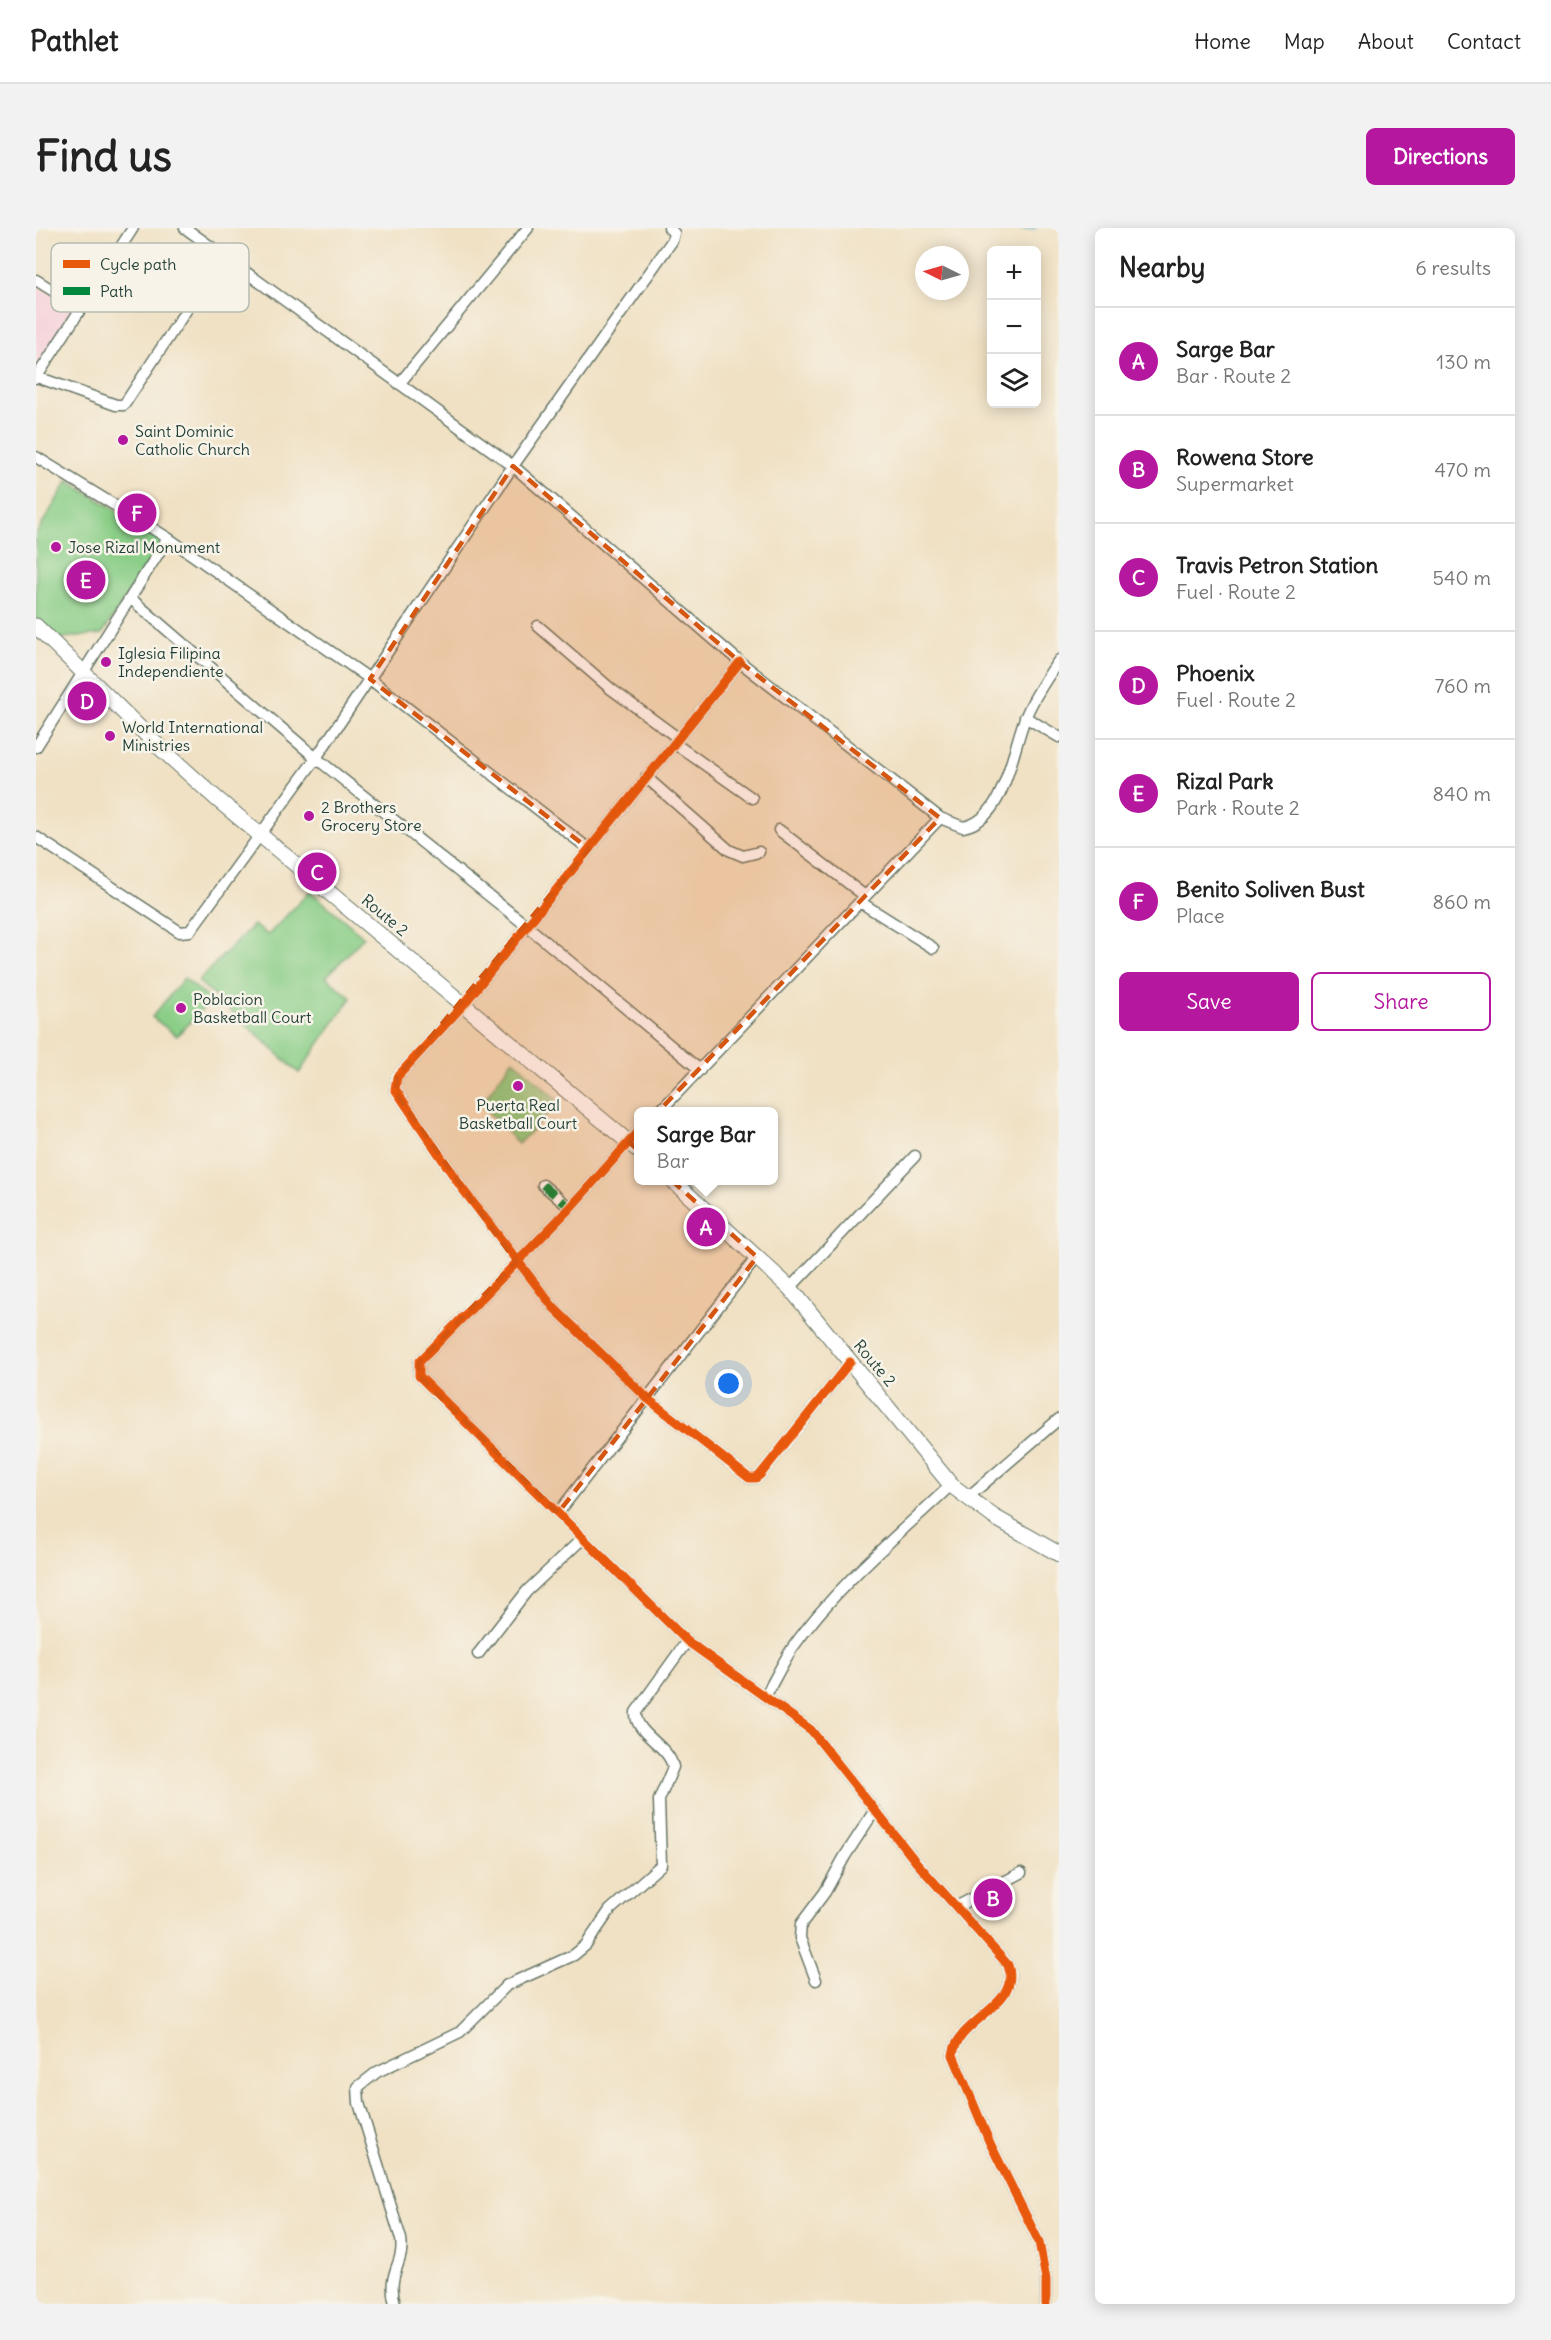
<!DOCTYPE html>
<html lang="en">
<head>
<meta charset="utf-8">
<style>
	:root { --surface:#fff; --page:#f2f2f2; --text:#222; --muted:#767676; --line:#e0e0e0; --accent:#b5179e }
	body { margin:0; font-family:Delius,sans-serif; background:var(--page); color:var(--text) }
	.controls { position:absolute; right:18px; top:18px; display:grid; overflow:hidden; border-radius:9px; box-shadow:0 3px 15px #0003 }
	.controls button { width:54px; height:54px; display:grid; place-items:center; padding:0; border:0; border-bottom:2px solid var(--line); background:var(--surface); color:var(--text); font:30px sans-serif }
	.compass { position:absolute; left:879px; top:18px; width:54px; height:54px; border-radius:50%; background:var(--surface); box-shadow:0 3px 15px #0003; rotate:275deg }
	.you { position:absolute; left:693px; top:1156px; width:21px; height:21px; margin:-15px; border:4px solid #fff; border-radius:50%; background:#1a73e8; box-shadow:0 0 0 9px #1a73e833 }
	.badge { display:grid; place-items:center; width:39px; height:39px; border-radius:50%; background:var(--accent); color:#fff; font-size:20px; font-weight:700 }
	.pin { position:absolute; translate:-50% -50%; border:3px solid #fff; box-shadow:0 2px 6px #0006 }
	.popup { position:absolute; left:598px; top:879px; width:144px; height:78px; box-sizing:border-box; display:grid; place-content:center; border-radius:9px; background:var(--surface); filter:drop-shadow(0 2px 4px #0005); font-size:20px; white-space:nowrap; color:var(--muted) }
	.popup b { font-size:22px; color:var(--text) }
	.popup::after { content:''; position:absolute; left:50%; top:100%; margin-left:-12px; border:12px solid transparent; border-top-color:var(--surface) }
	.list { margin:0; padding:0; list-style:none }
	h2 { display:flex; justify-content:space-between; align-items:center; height:78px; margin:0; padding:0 24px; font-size:26px }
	h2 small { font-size:20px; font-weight:400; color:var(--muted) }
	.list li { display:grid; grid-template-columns:39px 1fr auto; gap:18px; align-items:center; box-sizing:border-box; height:108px; padding:0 24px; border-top:2px solid var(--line) }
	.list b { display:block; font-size:22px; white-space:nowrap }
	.list p { margin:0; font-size:20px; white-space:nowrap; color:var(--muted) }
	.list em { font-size:20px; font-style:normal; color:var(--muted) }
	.actions { display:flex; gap:12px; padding:18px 24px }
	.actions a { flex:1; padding:14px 0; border:2px solid var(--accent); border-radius:9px; text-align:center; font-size:21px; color:var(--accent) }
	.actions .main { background:var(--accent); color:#fff }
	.icon { flex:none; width:33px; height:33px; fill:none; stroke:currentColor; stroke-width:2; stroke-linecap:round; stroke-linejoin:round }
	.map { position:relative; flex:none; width:1023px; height:2076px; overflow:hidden; border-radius:9px }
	header { display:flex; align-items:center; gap:36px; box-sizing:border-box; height:84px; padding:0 30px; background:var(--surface); border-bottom:2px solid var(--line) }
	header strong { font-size:28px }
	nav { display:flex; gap:33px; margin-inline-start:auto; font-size:21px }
	.intro { display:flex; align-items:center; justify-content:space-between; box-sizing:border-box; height:144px; padding:0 36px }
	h1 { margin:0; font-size:42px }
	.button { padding:15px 27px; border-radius:9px; background:var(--accent); color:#fff; font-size:21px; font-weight:700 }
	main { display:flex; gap:36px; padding:0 36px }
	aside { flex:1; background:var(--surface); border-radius:9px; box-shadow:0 3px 15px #0003 }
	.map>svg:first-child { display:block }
</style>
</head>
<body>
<header>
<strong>Pathlet</strong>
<nav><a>Home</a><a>Map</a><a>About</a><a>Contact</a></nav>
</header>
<div class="intro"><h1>Find us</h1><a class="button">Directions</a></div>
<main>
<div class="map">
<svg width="1023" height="2076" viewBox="0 0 1023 2076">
	<rect width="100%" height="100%" fill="#f7f3e8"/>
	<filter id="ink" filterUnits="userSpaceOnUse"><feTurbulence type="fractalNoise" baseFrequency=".0167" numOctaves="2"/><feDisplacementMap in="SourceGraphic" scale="12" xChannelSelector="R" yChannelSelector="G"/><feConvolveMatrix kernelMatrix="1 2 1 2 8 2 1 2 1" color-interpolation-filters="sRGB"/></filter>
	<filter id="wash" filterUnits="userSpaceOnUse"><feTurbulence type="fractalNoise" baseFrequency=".008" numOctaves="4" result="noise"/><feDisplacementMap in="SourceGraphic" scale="24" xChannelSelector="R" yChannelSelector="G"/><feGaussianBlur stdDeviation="1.35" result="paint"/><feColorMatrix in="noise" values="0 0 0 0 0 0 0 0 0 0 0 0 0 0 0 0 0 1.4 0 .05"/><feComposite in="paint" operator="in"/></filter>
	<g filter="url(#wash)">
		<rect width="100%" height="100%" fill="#f0e1c4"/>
		<path fill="#f5cfd9" d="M0,57L37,81L0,140Z"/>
		<path fill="#8ace87" stroke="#54865e" stroke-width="1.5" d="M32,253L128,311L66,406L17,411L0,393V306Z
			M274,663L328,709L290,749L315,770L263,845L162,753L217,697L232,707Z
			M148,750L175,772L141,808L116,789Z
			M477,831L523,874L482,916L445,876Z"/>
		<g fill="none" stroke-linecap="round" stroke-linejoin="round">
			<path stroke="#44afc3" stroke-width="2" d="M985,1L1000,0"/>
		</g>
	</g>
	<g filter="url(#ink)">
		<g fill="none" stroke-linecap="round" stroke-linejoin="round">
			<g stroke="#687666" stroke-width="13">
				<path id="minor" d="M149,0L477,238L704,434L904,590L927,599C970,592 976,520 990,488C998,468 1011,450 1023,432
					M0,52L43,79
					M1,149L80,177H88L187,26
					M0,150L97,0
					M363,156L492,0
					M0,229L132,310L334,451L553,621
					M94,370L280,530L491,698L664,842
					M502,398L575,461L642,510
					M704,434L428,776L361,849L359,861L425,959L517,1079L612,1171L713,1250H720L724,1247L814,1134
					M989,489L1023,509
					M638,515L716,570
					M0,519L132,310
					M610,549L693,622L707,628L723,624
					M743,602L829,668
					M0,609L144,704L154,703L280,530L477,238L636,13L638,5L633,0
					M824,674L897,720
					M623,884L904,590
					M602,904L534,980L383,1134V1148L651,1413L775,1502L880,1634L972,1737C986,1778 921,1791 917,1827L953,1913L1003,2014L1010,2051V2076
					M507,957L534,980
					M754,1060L879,928
					M931,1270L1023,1191
					M522,1285L721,1029
					M442,1426L491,1363L547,1310
					M730,1467C739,1451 747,1434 757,1419C801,1357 861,1308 915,1257
					M920,1679L985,1645
					M780,1752L764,1710L765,1696L789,1664L809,1628L839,1582
					M359,2076C350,2043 369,2037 365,2011L323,1875L322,1859L341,1844L424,1804L471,1757L538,1727L550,1717L574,1682L625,1637L623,1572L637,1539C633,1517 598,1506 600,1484L651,1413"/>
			</g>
			<g stroke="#687666" stroke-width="17">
				<path id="highway" d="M0,398L120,516L181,571L602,922
					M636,952L754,1060L915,1257L958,1289L1023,1326"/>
			</g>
			<use href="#minor" stroke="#fff" stroke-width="10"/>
			<use href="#highway" stroke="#fff" stroke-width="15"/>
			<path stroke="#00873e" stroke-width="8" stroke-dasharray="15 8" stroke-linecap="butt" d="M507,957L534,980"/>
			<g stroke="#f7f3e8" stroke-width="13">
				<path id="cycleway" d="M704,434L428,776L361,849L359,861L425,959L517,1079L612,1171L713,1250H720L724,1247L814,1134
					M602,904L534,980L383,1134V1148L651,1413L775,1502L880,1634L972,1737C986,1778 921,1791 917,1827L953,1913L1003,2014L1010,2051V2076"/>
			</g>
			<use href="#cycleway" stroke="#e8590c" stroke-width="9"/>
		</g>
	</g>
	<path fill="#d45610" fill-opacity="0.2" stroke="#d45610" stroke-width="4.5" stroke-dasharray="12 8" stroke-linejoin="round" d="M477,238L704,434L904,590L593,914L721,1029L522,1285L383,1148V1134L480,1034L360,866L361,849L553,621L334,451Z"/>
	<g fill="#b5179e" stroke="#f7f3e8" stroke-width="2">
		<circle cx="87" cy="212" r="6"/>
		<circle cx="20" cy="319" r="6"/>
		<circle cx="70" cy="434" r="6"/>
		<circle cx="74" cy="508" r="6"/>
		<circle cx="273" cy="588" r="6"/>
		<circle cx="145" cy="780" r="6"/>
		<circle cx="482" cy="858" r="6"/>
	</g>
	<g text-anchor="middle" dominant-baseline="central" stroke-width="5" stroke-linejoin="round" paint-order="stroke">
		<g font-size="16" fill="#1f3d34" stroke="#f7f3e8" text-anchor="start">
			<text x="99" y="203">Saint Dominic<tspan x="99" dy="18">Catholic Church</tspan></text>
			<text x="32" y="319">Jose Rizal Monument</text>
			<text x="82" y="425">Iglesia Filipina<tspan x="82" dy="18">Independiente</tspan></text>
			<text x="86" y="499">World International<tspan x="86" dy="18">Ministries</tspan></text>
			<text x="285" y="579">2 Brothers<tspan x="285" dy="18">Grocery Store</tspan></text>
			<text x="157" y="771">Poblacion<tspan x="157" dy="18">Basketball Court</tspan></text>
			<text x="482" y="877" text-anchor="middle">Puerta Real<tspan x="482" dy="18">Basketball Court</tspan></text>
		</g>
		<g font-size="16" fill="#1f3d34" stroke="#f7f3e8">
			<text transform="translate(349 687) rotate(40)">Route 2</text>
			<text transform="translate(839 1135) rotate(50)">Route 2</text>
		</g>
	</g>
	<rect x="15" y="15" width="198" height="69" rx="9" fill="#f7f3e8" stroke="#b6bcb2" stroke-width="1.5"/>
	<rect x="27" y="32" width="27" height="8" fill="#e8590c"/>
	<rect x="27" y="59" width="27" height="8" fill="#00873e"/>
	<g font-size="16" fill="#1f3d34">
		<text x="64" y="42">Cycle path</text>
		<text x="64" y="69">Path</text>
	</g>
</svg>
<div class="controls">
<button>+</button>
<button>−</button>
<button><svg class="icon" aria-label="layers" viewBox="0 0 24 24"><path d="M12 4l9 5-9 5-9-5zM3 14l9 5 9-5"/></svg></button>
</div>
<svg class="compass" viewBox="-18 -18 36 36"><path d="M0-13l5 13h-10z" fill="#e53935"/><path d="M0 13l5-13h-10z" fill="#767676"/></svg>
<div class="you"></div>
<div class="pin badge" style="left:670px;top:999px">A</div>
<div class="popup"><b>Sarge Bar</b>Bar</div>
<div class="pin badge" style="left:957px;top:1670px">B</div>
<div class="pin badge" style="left:281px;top:644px">C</div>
<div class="pin badge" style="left:51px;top:473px">D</div>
<div class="pin badge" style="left:50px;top:352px">E</div>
<div class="pin badge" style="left:101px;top:285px">F</div>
</div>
<aside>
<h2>Nearby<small>6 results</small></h2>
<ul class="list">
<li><span class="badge">A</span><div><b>Sarge Bar</b><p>Bar · Route 2</p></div><em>130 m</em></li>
<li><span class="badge">B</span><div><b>Rowena Store</b><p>Supermarket</p></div><em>470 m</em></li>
<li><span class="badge">C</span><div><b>Travis Petron Station</b><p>Fuel · Route 2</p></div><em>540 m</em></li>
<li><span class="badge">D</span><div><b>Phoenix</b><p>Fuel · Route 2</p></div><em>760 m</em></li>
<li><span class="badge">E</span><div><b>Rizal Park</b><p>Park · Route 2</p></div><em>840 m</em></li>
<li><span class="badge">F</span><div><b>Benito Soliven Bust</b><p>Place</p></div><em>860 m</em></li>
</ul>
<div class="actions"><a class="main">Save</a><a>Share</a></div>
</aside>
</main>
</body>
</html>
